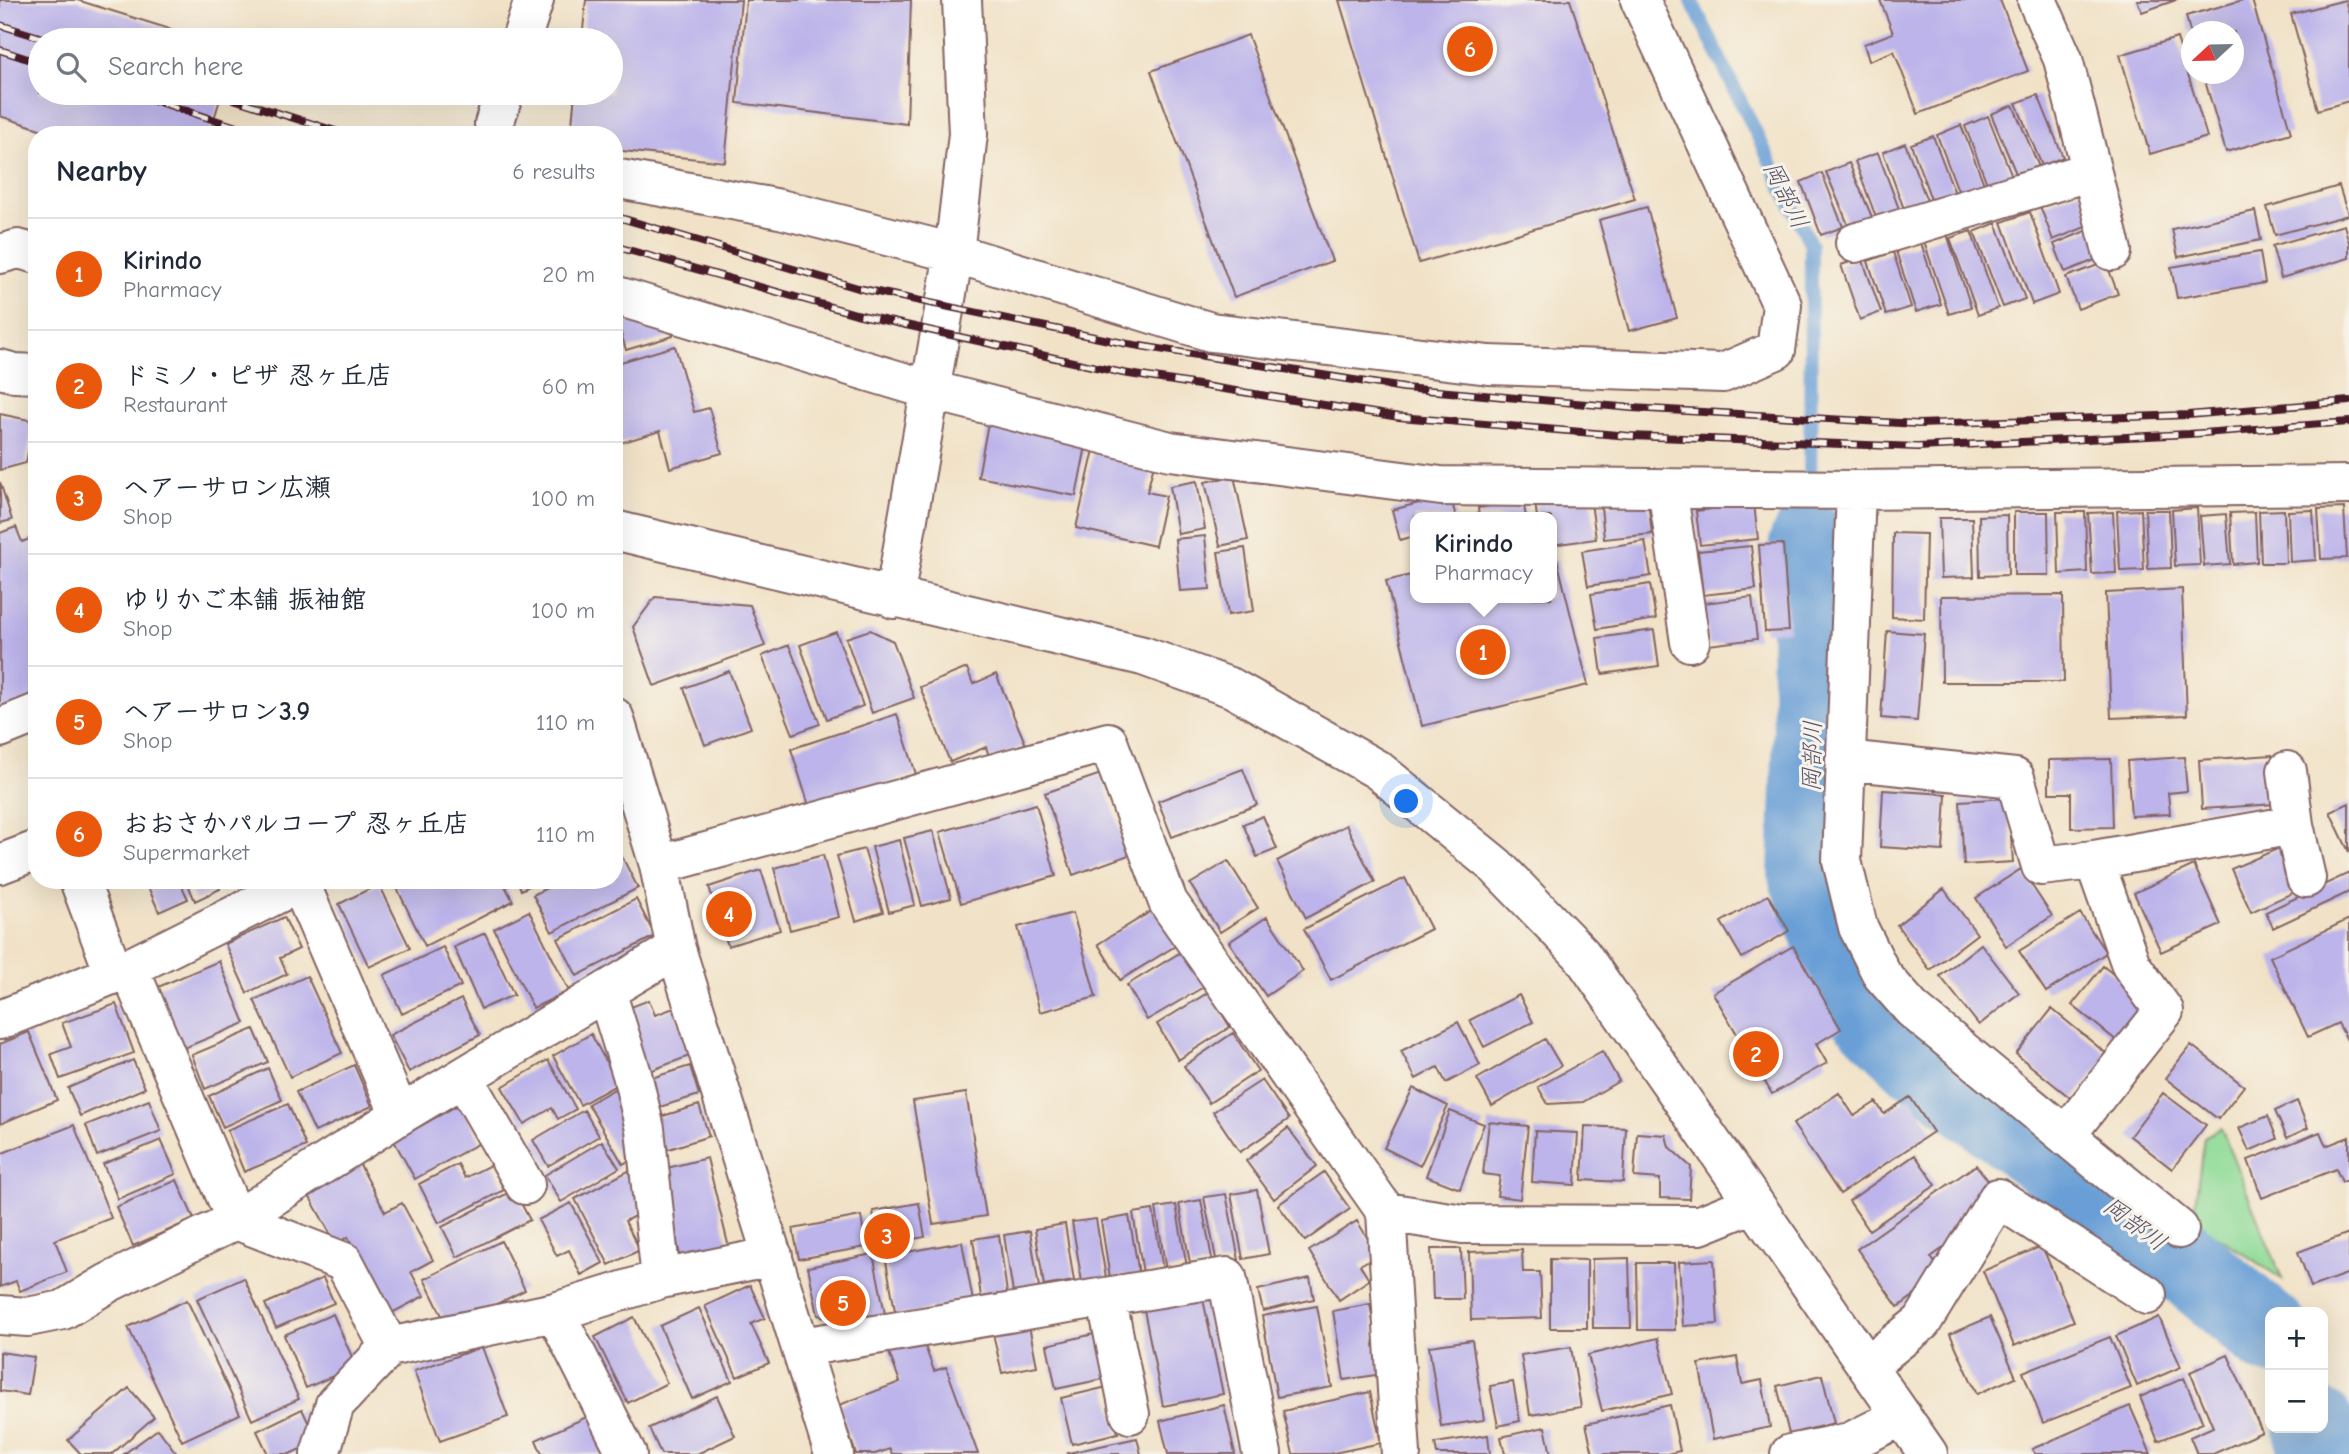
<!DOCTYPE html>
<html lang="en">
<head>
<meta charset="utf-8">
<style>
	:root { --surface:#fff; --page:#f2f2f3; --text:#1f2937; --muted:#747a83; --line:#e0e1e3; --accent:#ea580c }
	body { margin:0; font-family:"Comic Neue","Klee One",sans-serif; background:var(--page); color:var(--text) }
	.controls { position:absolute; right:21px; bottom:21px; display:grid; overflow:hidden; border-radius:14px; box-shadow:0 7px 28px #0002 }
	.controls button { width:63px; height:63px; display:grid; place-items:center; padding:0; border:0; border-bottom:2px solid var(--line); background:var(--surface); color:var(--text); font:35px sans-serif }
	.compass { position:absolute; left:2181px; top:21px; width:63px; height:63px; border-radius:50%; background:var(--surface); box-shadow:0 7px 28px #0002; rotate:248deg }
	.you { position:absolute; left:1407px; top:802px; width:24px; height:24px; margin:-18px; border:5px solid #fff; border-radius:50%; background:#1a73e8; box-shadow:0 0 0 10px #1a73e833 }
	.badge { display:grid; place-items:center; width:46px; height:46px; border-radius:50%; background:var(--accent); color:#fff; font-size:23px; font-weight:700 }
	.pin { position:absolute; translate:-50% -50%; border:4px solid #fff; box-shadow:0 2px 7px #0006 }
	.popup { position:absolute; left:1410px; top:512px; width:147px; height:91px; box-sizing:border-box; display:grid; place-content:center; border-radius:14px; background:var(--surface); filter:drop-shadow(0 2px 5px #0005); font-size:23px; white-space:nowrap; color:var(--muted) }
	.popup b { font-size:26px; color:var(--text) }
	.popup::after { content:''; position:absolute; left:50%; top:100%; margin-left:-14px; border:14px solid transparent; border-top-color:var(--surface) }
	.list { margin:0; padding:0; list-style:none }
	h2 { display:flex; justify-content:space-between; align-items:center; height:91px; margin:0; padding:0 28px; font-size:30px }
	h2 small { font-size:23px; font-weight:400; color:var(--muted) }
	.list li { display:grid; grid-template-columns:46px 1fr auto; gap:21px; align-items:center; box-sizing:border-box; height:112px; padding:0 28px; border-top:2px solid var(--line) }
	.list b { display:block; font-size:26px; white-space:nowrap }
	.list p { margin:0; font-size:23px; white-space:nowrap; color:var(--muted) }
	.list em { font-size:23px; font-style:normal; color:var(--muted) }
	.icon { flex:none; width:38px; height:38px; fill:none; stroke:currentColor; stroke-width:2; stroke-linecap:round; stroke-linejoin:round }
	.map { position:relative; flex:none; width:2349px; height:1454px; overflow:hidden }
	.search { position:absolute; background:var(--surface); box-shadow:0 7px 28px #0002; left:28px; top:28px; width:595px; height:77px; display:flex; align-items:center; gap:18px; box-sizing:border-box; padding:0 24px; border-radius:38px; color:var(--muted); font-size:26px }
	.panel { position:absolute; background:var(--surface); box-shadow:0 7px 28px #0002; left:28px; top:126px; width:595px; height:763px; border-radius:28px }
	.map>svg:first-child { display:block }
</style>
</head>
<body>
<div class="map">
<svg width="2349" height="1454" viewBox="0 0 2349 1454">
	<rect width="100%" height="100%" fill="#f7f3e8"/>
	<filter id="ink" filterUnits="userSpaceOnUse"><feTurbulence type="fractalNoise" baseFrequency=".0143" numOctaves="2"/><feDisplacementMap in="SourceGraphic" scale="14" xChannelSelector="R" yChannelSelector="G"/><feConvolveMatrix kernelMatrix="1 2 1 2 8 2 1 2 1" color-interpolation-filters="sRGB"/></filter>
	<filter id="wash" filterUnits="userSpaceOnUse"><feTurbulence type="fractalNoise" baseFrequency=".00686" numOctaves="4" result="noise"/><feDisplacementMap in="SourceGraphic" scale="28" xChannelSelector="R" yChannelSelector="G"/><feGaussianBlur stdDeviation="1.57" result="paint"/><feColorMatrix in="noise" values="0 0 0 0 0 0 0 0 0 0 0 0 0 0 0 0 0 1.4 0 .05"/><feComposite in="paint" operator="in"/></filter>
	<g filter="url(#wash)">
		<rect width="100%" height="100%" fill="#f1e2c7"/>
		<path fill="#8eda96" stroke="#6c7c60" stroke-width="2" d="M2221,1128L2282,1279L2193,1220L2204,1137Z"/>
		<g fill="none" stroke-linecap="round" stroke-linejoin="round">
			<path stroke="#699fd6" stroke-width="14" d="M1691,0L1811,245L1810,543"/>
			<path stroke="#699fd6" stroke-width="82" d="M1810,543L1814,729L1809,875L1841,958L1867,1009L1920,1060L2181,1259L2270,1334
				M2315,1428L2318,1454"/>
		</g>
		<g id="blocks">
			<path fill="#bcb4ea" d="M0,0H77L205,40H40V93H222L209,135H58L0,116Z
				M586,0H741L725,162L614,150V135H571L575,93H611V40H582Z
				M746,0H911L907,124L737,103Z
				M1339,0H1570L1635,199L1419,263Z
				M1880,0H2000L2028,71L1918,114L1894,51L1869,61L1864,44L1893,33Z
				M2137,0H2176L2142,12Z
				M2243,0H2252L2291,133L2226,152L2203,74H2234V32H2190L2186,16Z
				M2345,0L2349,14V101L2318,110L2291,14Z
				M1248,35L1332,261L1234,297L1151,71Z
				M2177,38L2207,137L2150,154L2120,55Z
				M2038,95L2063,157L2042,166L2016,103Z
				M2013,105L2039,167L2017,176L1991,114Z
				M1988,116L2012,176L1988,186L1965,126Z
				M1961,125L1984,184L1959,193L1937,135Z
				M1933,136L1956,196L1933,205L1911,144Z
				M1905,143L1927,201L1904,209L1883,152Z
				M1878,153L1899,209L1876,217L1855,161Z
				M1849,163L1872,217L1849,227L1826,172Z
				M1822,173L1843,227L1821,235L1801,182Z
				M2339,186L2348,215L2275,235L2267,207Z
				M2080,191L2093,224L2053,240L2040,206Z
				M1647,207L1677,318L1629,331L1599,220Z
				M2255,211L2261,240L2178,257L2172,229Z
				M2030,212L2059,294L2032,304L2002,222Z
				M1996,223L2025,299L2003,307L1974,232Z
				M2344,225L2349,243V258L2281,278L2272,246Z
				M2093,228L2105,256L2065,272L2054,244Z
				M1971,231L1998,308L1978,315L1950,238Z
				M1947,234L1971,307L1949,314L1924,242Z
				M1921,243L1941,304L1916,312L1896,251Z
				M1893,252L1911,307L1886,315L1868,261Z
				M2260,252L2265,283L2177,298L2171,267Z
				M1862,258L1881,312L1860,320L1841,265Z
				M2106,262L2118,294L2078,309L2066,277Z
				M614,310L667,316L673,336L626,350Z
				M675,346L694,412L709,408L722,453L670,468L660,431L614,445V364Z
				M0,414L34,421L26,463L0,470Z
				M988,423L1087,441L1076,496L978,477Z
				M1096,441L1156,456L1147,492L1166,496L1155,546L1076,528Z
				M1234,476L1248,540L1220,546L1205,482Z
				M1197,481L1205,529L1178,534L1170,486Z
				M0,482L12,520L0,523Z
				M1450,495L1456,517H1415V536L1400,540L1392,510Z
				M1590,495L1596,539L1551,545V517H1537L1535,502Z
				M1523,501L1526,517H1479L1478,508Z
				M1648,501L1652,534L1604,539L1601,506Z
				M1754,504L1758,539L1700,545L1696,511Z
				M2197,508L2200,565L2175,566L2172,510Z
				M2344,508L2347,558L2321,559L2318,509Z
				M2141,510L2144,570L2120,571L2117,511Z
				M2145,510H2169L2171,568L2148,569Z
				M2284,510L2286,563H2261L2259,511Z
				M2313,510L2316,560L2290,562L2288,511Z
				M2014,512H2048L2049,575H2014Z
				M2057,512H2085L2087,572L2059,574Z
				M2113,512L2116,573L2092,574L2088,513Z
				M2255,512L2257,562L2233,564L2230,513Z
				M2226,514L2230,564L2204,566L2200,516Z
				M2007,515L2008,575L1980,576L1979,516Z
				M1939,518H1972L1974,577L1941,578Z
				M16,527L22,542L37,536V695L0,711V533Z
				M1893,533L1926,534L1924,619L1892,617Z
				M1205,536L1210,589L1180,591L1175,539Z
				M1645,541L1651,576L1588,586L1582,551Z
				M1783,544L1789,631L1765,632L1759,545Z
				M1751,546L1756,589L1703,595L1698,551Z
				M1245,548L1254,611L1228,615L1218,552Z
				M1557,559L1588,685L1422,726L1386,581L1415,574V598H1551V561Z
				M1650,584L1656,619L1597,629L1591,594Z
				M2182,589L2187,715L2111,718L2106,593Z
				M2063,595L2064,682H1942L1941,596Z
				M655,597L750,605L765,646L654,686L633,627Z
				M1752,597L1757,639L1709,645L1704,603Z
				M870,630L893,641L914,698L872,713L846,638Z
				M1654,630L1659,666L1602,674L1597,638Z
				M1887,631L1924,634L1917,721L1881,718Z
				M836,632L863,706L827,719L800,645Z
				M789,645L820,724L793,734L762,656Z
				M967,668L973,684L996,674L1026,745L990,759L986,747L950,762L920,687Z
				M729,671L751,728L705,745L684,688Z
				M897,714L916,774L810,809L791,749Z
				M2272,755L2275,804L2202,809L2199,760Z
				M2184,757L2187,791L2168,793L2170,814L2131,816L2127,761Z
				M2111,759L2113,827L2071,828V793H2049V760Z
				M1243,769L1257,805L1172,837L1158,801Z
				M1101,774L1129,855L1073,875L1045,793Z
				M1883,790L1946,794L1943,851L1880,847Z
				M2008,798L2013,862L1964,865L1960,801Z
				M2349,803V852L2330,812Z
				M1036,804L1056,876L961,903L940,832Z
				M1263,816L1277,849L1257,857L1243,824Z
				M1346,825L1375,882L1306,918L1277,861Z
				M933,831L951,898L922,906L904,838Z
				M899,840L915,905L889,912L872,847Z
				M2284,846L2303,888L2251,912L2231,869Z
				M864,849L883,912L856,921L837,856Z
				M619,851L638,888L552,932L533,895L562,880H614V853Z
				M823,855L839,917L790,930L774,868Z
				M1228,861L1258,908L1220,932L1190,884Z
				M2194,865L2221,925L2161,952L2134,893Z
				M2021,869L2052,916L2006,946L1976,898Z
				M761,870L780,930L728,946L709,887Z
				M2349,873V892L2273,928L2266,912Z
				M1405,878L1431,929L1331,980L1304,929Z
				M145,880H179L188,899L159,912Z
				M186,880H216L220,889L195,901Z
				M393,880H502L513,901L425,946Z
				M517,880H541L521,890Z
				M379,884L410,948L369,967L339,904Z
				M1944,889L1977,934L1930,970L1897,925Z
				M1768,895L1789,931L1742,958L1721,922Z
				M636,899L655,936L577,976L558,939Z
				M1155,909L1177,945L1120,980L1098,944Z
				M529,911L569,991L533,1008L494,929Z
				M1073,913L1096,997L1040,1012L1018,927Z
				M2080,913L2106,953L2046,992L2019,951Z
				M284,917L299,949L280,958L287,974L247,993L225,944Z
				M1267,917L1303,971L1266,996L1229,942Z
				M2349,919V1039L2347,1040L2338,1023L2308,1037L2270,957Z
				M485,933L514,995L481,1009L454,947Z
				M1981,944L2019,993L1979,1025L1940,976Z
				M1793,946L1841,1029L1816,1044L1827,1063L1772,1094L1713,993Z
				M443,947L461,986L402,1014L384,975Z
				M1186,949L1207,985L1147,1020L1127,985Z
				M219,961L245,1023L184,1048L158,987Z
				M2103,966L2148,1002L2117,1041L2072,1005Z
				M307,976L342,1053L290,1077L254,1000Z
				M1209,992L1230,1027L1178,1060L1157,1024Z
				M1519,995L1533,1022L1484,1047L1470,1020Z
				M461,999L480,1035L409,1072L390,1035Z
				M649,1000L655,1015L674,1008L692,1055L642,1074L618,1012Z
				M116,1004L134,1053L60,1079L51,1054L71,1047L62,1023Z
				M2052,1009L2108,1055L2073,1100L2016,1054Z
				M1458,1022L1480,1065L1446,1083L1438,1067L1416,1079L1401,1051Z
				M254,1029L268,1062L205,1089L192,1055Z
				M29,1032L57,1100L0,1124V1044Z
				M1233,1033L1258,1071L1209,1103L1184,1066Z
				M591,1034L618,1084L580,1105L553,1056Z
				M1545,1039L1561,1066L1492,1106L1477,1079Z
				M2191,1045L2244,1086L2218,1119L2165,1078Z
				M1602,1051L1619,1081L1583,1102L1548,1104L1538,1087Z
				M133,1060L145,1088L80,1116L68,1088Z
				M548,1060L576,1109L558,1119L552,1108L524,1124L502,1087Z
				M354,1065L372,1106L315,1132L296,1092Z
				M690,1066L699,1095L653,1109L645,1080Z
				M268,1068L282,1100L223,1127L209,1096Z
				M1262,1080L1289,1119L1240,1152L1213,1112Z
				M620,1086L643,1152L623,1164L588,1104Z
				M1413,1088L1448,1106L1420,1166L1384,1148Z
				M966,1093L986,1216L933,1224L913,1101Z
				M1839,1093L1854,1116L1876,1102L1884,1114L1910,1097L1933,1132L1840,1194L1793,1124Z
				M2163,1093L2206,1125L2172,1169L2130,1136Z
				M149,1100L161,1131L97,1156L86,1125Z
				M2297,1101L2308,1128L2287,1138L2275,1111Z
				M288,1104L306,1146L244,1172L227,1130Z
				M460,1104L481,1142L415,1179L394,1141Z
				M699,1105L709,1136L663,1151L653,1119Z
				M584,1110L599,1136L548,1166L533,1140Z
				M1450,1111L1484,1124L1460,1189L1426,1176Z
				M2268,1116L2277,1139L2249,1151L2239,1128Z
				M1489,1122L1528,1126L1520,1199L1497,1196L1500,1176L1483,1174Z
				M74,1125L111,1218L55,1240L67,1272L20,1291L16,1281L0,1287V1154Z
				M1585,1126L1626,1128L1623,1182L1582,1180Z
				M1288,1128L1317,1166L1274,1199L1246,1161Z
				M1535,1131L1578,1133L1575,1185L1532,1182Z
				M2320,1132L2326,1146L2349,1137V1180L2342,1182L2336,1169L2262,1198L2248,1160Z
				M1637,1133L1666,1135L1669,1147L1691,1167L1689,1199L1660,1198V1179L1634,1177Z
				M161,1140L176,1174L118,1199L103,1164Z
				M602,1141L619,1168L561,1202L545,1175Z
				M1915,1155L1936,1185L1869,1230L1849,1201Z
				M707,1158L729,1248L681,1259L659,1170Z
				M359,1163L385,1212L402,1203L433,1260L411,1272L424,1296L390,1314L348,1237L336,1244L307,1192Z
				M458,1164L465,1178L492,1164L504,1190L439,1223L419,1184Z
				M1976,1165L1991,1184L1960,1236L1931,1257L1943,1275L1898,1307L1857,1249Z
				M630,1170L650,1208L625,1221L640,1250L609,1265L575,1199Z
				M1324,1172L1350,1209L1305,1241L1278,1205Z
				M177,1180L194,1219L133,1246L116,1207Z
				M514,1190L530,1220L457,1257L442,1227Z
				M1257,1190L1269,1254L1243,1259L1231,1194Z
				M1226,1194L1239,1260L1217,1264L1204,1197Z
				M1201,1200L1213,1264L1191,1268L1179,1204Z
				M571,1203L603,1263L581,1275L569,1250L557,1256L538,1220Z
				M919,1203L925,1237L878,1245L873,1211Z
				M1176,1205L1187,1267L1166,1271L1156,1208Z
				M1153,1210L1163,1270L1143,1273L1133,1213Z
				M861,1216L866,1247L799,1259L793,1229Z
				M1129,1216L1139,1274L1110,1278L1101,1221Z
				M1096,1219L1106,1278L1082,1282L1072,1222Z
				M1357,1221L1378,1255L1360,1265L1369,1280L1339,1300L1309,1251Z
				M1065,1224L1074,1281L1044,1286L1035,1229Z
				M1030,1231L1039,1288L1013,1293L1004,1235Z
				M2349,1233V1273L2311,1287L2298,1252Z
				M999,1235L1007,1293L981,1297L973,1239Z
				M501,1241L525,1290L448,1328L424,1279Z
				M962,1242L973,1301L896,1316L885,1256Z
				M2042,1246L2074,1321L2014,1346L1983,1271Z
				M1431,1249H1461L1463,1299H1433Z
				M1522,1250L1523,1272H1540L1542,1318L1471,1320L1469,1252Z
				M873,1254L885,1314L842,1323L818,1315L808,1267Z
				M1629,1258L1631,1328H1593L1592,1259Z
				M1550,1259L1587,1260V1328H1550Z
				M1714,1260L1718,1324L1683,1326L1679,1262Z
				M1637,1263H1674L1675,1330H1638Z
				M244,1278L299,1399L252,1420L197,1299Z
				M323,1278L334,1303L276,1328L265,1304Z
				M1310,1278L1314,1299L1263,1311L1258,1290Z
				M750,1285L765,1318L751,1324L769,1363L737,1377L705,1306Z
				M1203,1299L1223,1394L1163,1406L1144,1310Z
				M187,1300L240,1414L182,1441L128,1327Z
				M1370,1304L1382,1374L1344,1380L1333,1311Z
				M1317,1306L1332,1387L1277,1397L1262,1316Z
				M699,1308L732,1381L692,1399L660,1326Z
				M333,1314L356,1366L306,1388L284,1335Z
				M634,1317L667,1383L628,1403L595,1337Z
				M1990,1317L2016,1377L1977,1394L1950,1334Z
				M2159,1317L2181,1367L2137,1386L2116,1336Z
				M1029,1326L1037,1366L1002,1373L993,1334Z
				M1098,1333L1108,1378L1056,1389L1047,1345Z
				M2110,1337L2131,1388L2043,1423L2023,1372Z
				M922,1338L934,1371L946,1367L978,1454H892L890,1449L875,1454H856L839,1405L900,1382L888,1350Z
				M1658,1338L1672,1394L1602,1411L1588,1355Z
				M1472,1340L1484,1420L1441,1426L1429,1346Z
				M482,1347L508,1417L440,1441L414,1371Z
				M1571,1347L1581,1407L1530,1415L1521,1355Z
				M0,1352L34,1357L28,1395L0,1391Z
				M2228,1355L2262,1432L2213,1454H2197L2190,1437L2213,1427L2190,1372Z
				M1737,1357L1742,1384L1762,1380L1770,1427L1713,1439L1699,1364Z
				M1822,1375L1834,1423L1789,1434L1777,1386Z
				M2184,1378L2203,1423L2158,1441L2140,1397Z
				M1513,1382L1520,1421L1498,1426L1490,1386Z
				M1107,1387L1118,1433L1072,1444L1061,1398Z
				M129,1388L154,1417L112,1454H81L68,1440Z
				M1370,1392L1381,1443L1329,1454H1293L1283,1411Z
				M717,1396L735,1436L697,1454H661L649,1428Z
				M1224,1405L1235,1454H1168L1160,1421Z
				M1670,1405L1680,1451L1667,1454H1593L1586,1424Z
				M2130,1406L2151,1454H2035L2032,1449Z
				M302,1409L317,1441L290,1454H268L257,1431Z
				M593,1414L612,1454H542L536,1440Z
				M1545,1427L1551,1454H1505L1501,1437Z
				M158,1429L177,1454H124Z
				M1488,1435L1490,1454H1437L1435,1443Z
				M1137,1438L1141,1454H1069L1068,1453Z"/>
		</g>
	</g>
	<g filter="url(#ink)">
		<use href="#blocks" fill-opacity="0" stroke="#846362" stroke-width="2"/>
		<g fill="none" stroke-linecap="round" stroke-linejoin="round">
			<g stroke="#846362" stroke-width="42">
				<path id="minor" d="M2037,0L2063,59L2112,251
					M521,40L534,0
					M496,135L494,124L504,93
					M614,178L780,209L954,253L1211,332L1489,365L1723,373L1776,350L1782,305L1640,0
					M1855,243L2091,171
					M0,254L18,249L37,254
					M614,295L930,390L1170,451L1441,486L1856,490L2349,485
					M0,369L15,373L37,374
					M1667,488L1690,642
					M1856,490L1842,861L1858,927L1882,975L1912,1009L2179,1229
					M614,530L1143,656L1232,688L1378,770L1496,866L1581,954L1928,1454
					M894,599L954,253L968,134L962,0
					M614,717L659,865L676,949L834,1454
					M0,728L37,713
					M1845,760L2015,778L2041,866L2094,860L2294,825
					M2287,771L2294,825L2306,878
					M0,864L37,850
					M659,865L1108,742L1168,902L1386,1212L1463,1224L1700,1225L1754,1203
					M79,880L114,973
					M300,883L400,1115
					M129,968L236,1220L344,1262L389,1347
					M606,991L632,1074L645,1129L661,1279
					M0,1020L129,968L305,880
					M463,1077L525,1185
					M2066,1135L2164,1011L2131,965L2094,860
					M1386,1212L1401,1454
					M1106,1297L1130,1414
					M555,1312L627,1454
					M0,1315L28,1317L63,1310L108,1283L236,1220L400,1115L676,949
					M802,1347L1227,1277L1262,1454
					M1867,1366L1922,1322L1998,1198L2147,1295
					M320,1454L335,1404L389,1347L555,1312L661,1279L773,1256
					M1790,1454L1850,1442L1902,1416"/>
			</g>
			<use href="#minor" stroke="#fff" stroke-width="38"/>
			<g stroke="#4a1f2b" stroke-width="8">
				<path id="rail" d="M0,25L49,40
					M0,50L40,63
					M132,93L261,135
					M214,93L348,135
					M614,216L858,288L1128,344L1404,388L1632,408L1918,424L2188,415L2349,401
					M614,246L856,314L1123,373L1399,417L1630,436L1918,447L2189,434L2349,422"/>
			</g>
			<use href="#rail" stroke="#f7f3e8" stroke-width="5" stroke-dasharray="16" stroke-linecap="butt"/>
		</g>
	</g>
	<g text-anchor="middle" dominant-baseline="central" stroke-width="6" stroke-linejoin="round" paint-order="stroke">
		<g font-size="24" font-style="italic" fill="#56526f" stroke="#f7f3e8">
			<text transform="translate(1786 195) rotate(64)">岡部川</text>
			<text transform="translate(1812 756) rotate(-89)">岡部川</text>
			<text transform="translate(2135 1224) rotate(37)">岡部川</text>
		</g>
	</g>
</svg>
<div class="controls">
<button>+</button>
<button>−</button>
</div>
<svg class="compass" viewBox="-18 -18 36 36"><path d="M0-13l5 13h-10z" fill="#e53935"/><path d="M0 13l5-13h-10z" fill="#747a83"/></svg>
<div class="you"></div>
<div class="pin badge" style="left:1483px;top:652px">1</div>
<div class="popup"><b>Kirindo</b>Pharmacy</div>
<div class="pin badge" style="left:1756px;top:1054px">2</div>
<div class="pin badge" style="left:887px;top:1236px">3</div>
<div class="pin badge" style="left:729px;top:914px">4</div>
<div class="pin badge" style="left:843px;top:1303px">5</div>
<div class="pin badge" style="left:1470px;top:49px">6</div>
<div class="search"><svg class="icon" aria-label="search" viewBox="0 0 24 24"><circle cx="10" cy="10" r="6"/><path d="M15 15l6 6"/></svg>Search here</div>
<section class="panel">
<h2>Nearby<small>6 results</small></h2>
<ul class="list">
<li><span class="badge">1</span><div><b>Kirindo</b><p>Pharmacy</p></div><em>20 m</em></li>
<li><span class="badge">2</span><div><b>ドミノ・ピザ 忍ヶ丘店</b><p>Restaurant</p></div><em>60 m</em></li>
<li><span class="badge">3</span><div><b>ヘアーサロン広瀬</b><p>Shop</p></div><em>100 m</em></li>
<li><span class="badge">4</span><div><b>ゆりかご本舗 振袖館</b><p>Shop</p></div><em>100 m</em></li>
<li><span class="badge">5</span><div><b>ヘアーサロン3.9</b><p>Shop</p></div><em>110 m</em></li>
<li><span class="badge">6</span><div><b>おおさかパルコープ 忍ヶ丘店</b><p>Supermarket</p></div><em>110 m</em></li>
</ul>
</section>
</div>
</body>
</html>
